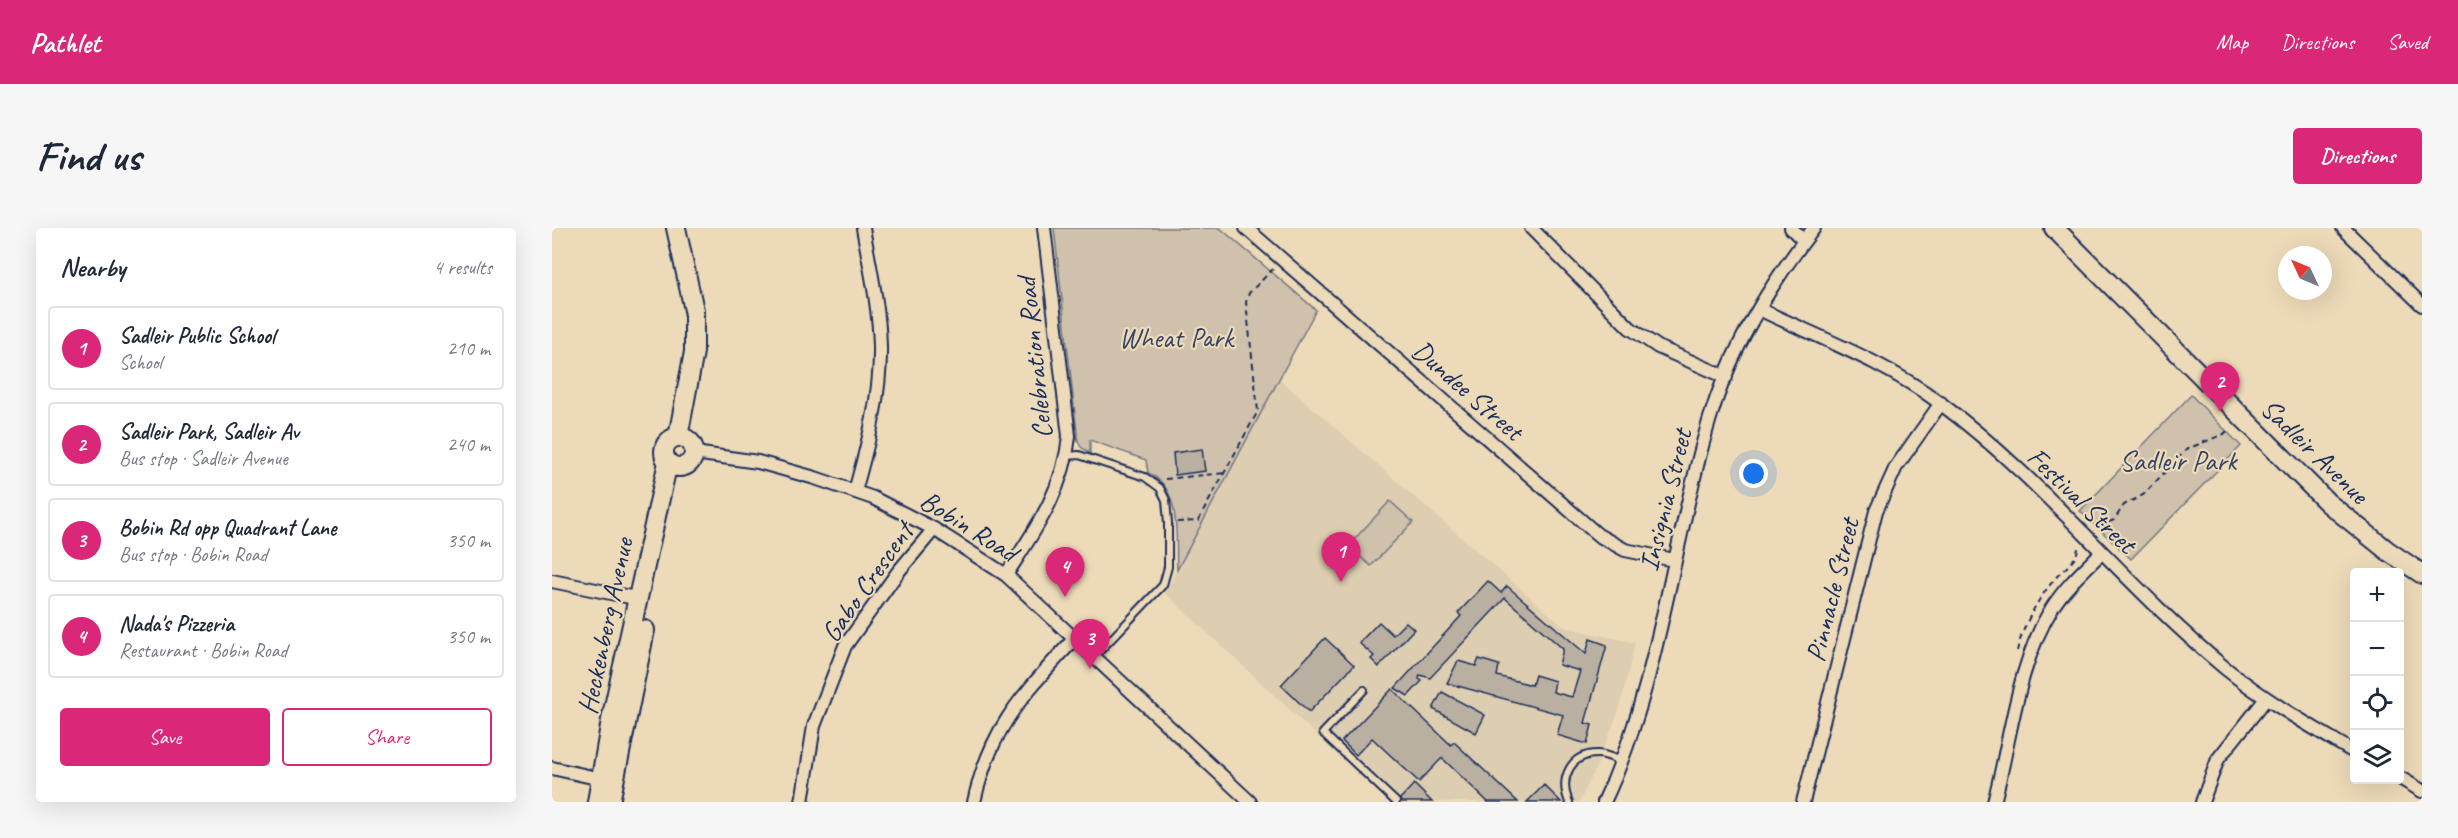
<!DOCTYPE html>
<html lang="en">
<head>
<meta charset="utf-8">
<style>
	:root { --surface:#fff; --page:#f6f6f7; --text:#1f2937; --muted:#747a83; --line:#e0e1e3; --accent:#db2777 }
	body { margin:0; font-family:Caveat,sans-serif; background:var(--page); color:var(--text) }
	.controls { position:absolute; right:18px; bottom:18px; display:grid; overflow:hidden; border-radius:6px; box-shadow:0 6px 24px #0002 }
	.controls button { width:54px; height:54px; display:grid; place-items:center; padding:0; border:0; border-bottom:2px solid var(--line); background:var(--surface); color:var(--text); font:30px sans-serif }
	.compass { position:absolute; left:1726px; top:18px; width:54px; height:54px; border-radius:50%; background:var(--surface); box-shadow:0 6px 24px #0002; rotate:314deg }
	.you { position:absolute; left:1202px; top:246px; width:21px; height:21px; margin:-15px; border:4px solid #fff; border-radius:50%; background:#1a73e8; box-shadow:0 0 0 9px #1a73e833 }
	.badge { display:grid; place-items:center; width:39px; height:39px; border-radius:50%; background:var(--accent); color:#fff; font-size:20px; font-weight:700 }
	.pin { position:absolute; translate:-50% -50px; filter:drop-shadow(0 2px 3px #0008) }
	.pin::after { content:''; position:absolute; top:32px; width:21px; height:18px; background:inherit; clip-path:polygon(0 0,100% 0,50% 100%) }
	.list { margin:0; padding:0; list-style:none }
	h2 { display:flex; justify-content:space-between; align-items:center; height:78px; margin:0; padding:0 24px; font-size:26px }
	h2 small { font-size:20px; font-weight:400; color:var(--muted) }
	.list li { display:grid; grid-template-columns:39px 1fr auto; gap:18px; align-items:center; box-sizing:border-box; height:84px; margin:0 12px 12px; padding:0 12px; border:2px solid var(--line); border-radius:6px }
	.list b { display:block; font-size:22px; white-space:nowrap }
	.list p { margin:0; font-size:20px; white-space:nowrap; color:var(--muted) }
	.list em { font-size:20px; font-style:normal; color:var(--muted) }
	.actions { display:flex; gap:12px; padding:18px 24px }
	.actions a { flex:1; padding:14px 0; border:2px solid var(--accent); border-radius:6px; text-align:center; font-size:21px; color:var(--accent) }
	.actions .main { background:var(--accent); color:#fff }
	.icon { flex:none; width:33px; height:33px; fill:none; stroke:currentColor; stroke-width:2; stroke-linecap:round; stroke-linejoin:round }
	.map { position:relative; flex:none; width:1870px; height:574px; overflow:hidden; border-radius:6px }
	header { display:flex; align-items:center; gap:36px; box-sizing:border-box; height:84px; padding:0 30px; background:var(--accent); color:#fff }
	header strong { font-size:28px }
	nav { display:flex; gap:33px; margin-inline-start:auto; font-size:21px }
	.intro { display:flex; align-items:center; justify-content:space-between; box-sizing:border-box; height:144px; padding:0 36px }
	h1 { margin:0; font-size:42px }
	.button { padding:15px 27px; border-radius:6px; background:var(--accent); color:#fff; font-size:21px; font-weight:700 }
	main { display:flex; gap:36px; padding:0 36px }
	aside { flex:1; background:var(--surface); border-radius:6px; box-shadow:0 6px 24px #0002 }
	.map>svg:first-child { display:block }
</style>
</head>
<body>
<header>
<strong>Pathlet</strong>
<nav><a>Map</a><a>Directions</a><a>Saved</a></nav>
</header>
<div class="intro"><h1>Find us</h1><a class="button">Directions</a></div>
<main>
<aside>
<h2>Nearby<small>4 results</small></h2>
<ul class="list">
<li><span class="badge">1</span><div><b>Sadleir Public School</b><p>School</p></div><em>210 m</em></li>
<li><span class="badge">2</span><div><b>Sadleir Park, Sadleir Av</b><p>Bus stop · Sadleir Avenue</p></div><em>240 m</em></li>
<li><span class="badge">3</span><div><b>Bobin Rd opp Quadrant Lane</b><p>Bus stop · Bobin Road</p></div><em>350 m</em></li>
<li><span class="badge">4</span><div><b>Nada's Pizzeria</b><p>Restaurant · Bobin Road</p></div><em>350 m</em></li>
</ul>
<div class="actions"><a class="main">Save</a><a>Share</a></div>
</aside>
<div class="map">
<svg width="1870" height="574" viewBox="0 0 1870 574">
	<rect width="100%" height="100%" fill="#eddab8"/>
	<filter id="ink" filterUnits="userSpaceOnUse"><feTurbulence type="fractalNoise" baseFrequency=".0167" numOctaves="2"/><feDisplacementMap in="SourceGraphic" scale="12" xChannelSelector="R" yChannelSelector="G"/><feConvolveMatrix kernelMatrix="1 2 1 2 8 2 1 2 1" color-interpolation-filters="sRGB"/></filter>
	<g filter="url(#ink)">
		<path fill="#ddcdb1" d="M726,150L1012,399L1083,415L1067,482L1042,544L1027,574H836L613,365Z"/>
		<path fill="#cfc1ab" stroke="#757884" stroke-width="1.5" d="M502,0H668L764,82L625,342C623,311 631,260 596,245L594,232L538,212V225L529,219L526,213Z
			M1639,167L1689,218L1579,331L1528,283Z
			M838,273L861,294L819,338L796,318Z"/>
		<path fill="#b9b0a2" stroke="#1b2f5e" stroke-width="1.5" d="M650,221L653,243L623,247L621,225Z
			M936,353L949,365L955,358L1034,426L1038,411L1055,417L1033,495L1040,497L1035,516L1005,507L1011,487L895,455L906,433L924,438L927,431L947,437L945,448L980,457L983,447L1003,453L1001,464L1020,469L1028,443L1007,437L1011,421L953,370L878,450L868,447L867,451L870,453L856,468L843,460L909,388L906,385Z
			M827,394L841,407L854,394L862,401L827,439L819,431L822,428L807,415Z
			M773,410L802,437L757,484L729,457Z
			M840,461L899,517L902,514L966,574H936L890,530L867,554L820,510L804,527L790,513Z
			M890,464L933,487L924,505L881,481Z
			M862,556L880,574H849L848,571Z
			M992,557L1009,574H975Z"/>
		<g fill="none" stroke-linecap="round" stroke-linejoin="round">
			<g stroke="#1b2f5e" stroke-width="10">
				<path id="lane" d="M515,228L527,227L593,249L608,260L614,272L616,295V339L611,357L543,428
					M812,462L771,505L844,574
					M1017,574C1007,551 1018,526 1045,526C1053,526 1061,530 1069,533"/>
			</g>
			<g stroke="#1b2f5e" stroke-width="16">
				<path id="street" d="M694,0L1046,307L1073,322L1122,332
					M979,0L1078,100L1106,119L1174,149
					M1239,0L1252,13
					M1791,0L1870,77
					M1207,81C1268,110 1333,134 1388,175C1492,252 1573,358 1673,440C1714,473 1758,498 1802,524
					M142,225L206,234L263,250L321,270L382,301L454,347L698,574
					M303,263C316,217 329,166 328,118C327,79 318,39 311,0
					M454,347C483,302 512,262 517,208L492,0
					M0,353L88,371
					M0,540L49,551
					M1848,550L1870,563
					M250,574L262,498L293,418L346,344L382,301
					M422,574C439,497 472,466 523,410
					M1052,574C1108,456 1120,315 1158,190C1179,121 1218,56 1262,0
					M1251,574L1324,283L1344,239L1389,175
					M1442,574C1459,510 1465,437 1500,380C1513,359 1532,342 1549,325
					M1650,574L1666,531L1713,472"/>
			</g>
			<g stroke="#1b2f5e" stroke-width="22">
				<path id="secondary" d="M124,0L142,82V124L126,209
					M1502,0L1776,275L1836,323L1870,346
					M112 224a15 15 0 1 1 30 0a15 15 0 1 1-30 0Z
					M45,574L59,492L116,234
					M58,574L93,402"/>
			</g>
			<path stroke="#1b2f5e" stroke-width="2" stroke-dasharray="6 4.5" stroke-linecap="butt" d="M613,251L673,245
				M625,294L646,293L706,183L694,74L697,65L721,41
				M1547,298L1562,292L1572,277L1591,267L1635,221L1672,206L1677,201
				M1465,423C1472,394 1488,367 1508,345C1516,338 1526,330 1526,319"/>
			<use href="#lane" stroke="#eddab8" stroke-width="6"/>
			<use href="#street" stroke="#eddab8" stroke-width="12"/>
			<use href="#secondary" stroke="#eddab8" stroke-width="18"/>
		</g>
	</g>
	<g text-anchor="middle" dominant-baseline="central" stroke-width="4.5" stroke-linejoin="round" paint-order="stroke">
		<g font-size="28" fill="#36456a" stroke="#eddab8">
			<text x="624" y="109">Wheat Park</text>
			<text x="1626" y="232">Sadleir Park</text>
		</g>
		<g font-size="28" fill="#1b2f5e" stroke="#eddab8">
			<text transform="translate(482 130) rotate(-96)">Celebration Road</text>
			<text transform="translate(916 162) rotate(41)">Dundee Street</text>
			<text transform="translate(1763 223) rotate(44)">Sadleir Avenue</text>
			<text transform="translate(1113 272) rotate(-76)">Insignia Street</text>
			<text transform="translate(1530 272) rotate(44)">Festival Street</text>
			<text transform="translate(417 298) rotate(32)">Bobin Road</text>
			<text transform="translate(315 354) rotate(-55)">Gabo Crescent</text>
			<text transform="translate(1280 362) rotate(-76)">Pinnacle Street</text>
			<text transform="translate(53 398) rotate(-78)">Heckenberg Avenue</text>
		</g>
	</g>
</svg>
<div class="controls">
<button>+</button>
<button>−</button>
<button><svg class="icon" aria-label="locate" viewBox="0 0 24 24"><circle cx="12" cy="12" r="6"/><path d="M12 2v4M12 18v4M2 12h4M18 12h4"/></svg></button>
<button><svg class="icon" aria-label="layers" viewBox="0 0 24 24"><path d="M12 4l9 5-9 5-9-5zM3 14l9 5 9-5"/></svg></button>
</div>
<svg class="compass" viewBox="-18 -18 36 36"><path d="M0-13l5 13h-10z" fill="#e53935"/><path d="M0 13l5-13h-10z" fill="#747a83"/></svg>
<div class="you"></div>
<div class="pin badge" style="left:789px;top:354px">1</div>
<div class="pin badge" style="left:1668px;top:184px">2</div>
<div class="pin badge" style="left:538px;top:441px">3</div>
<div class="pin badge" style="left:513px;top:369px">4</div>
</div>
</main>
</body>
</html>
